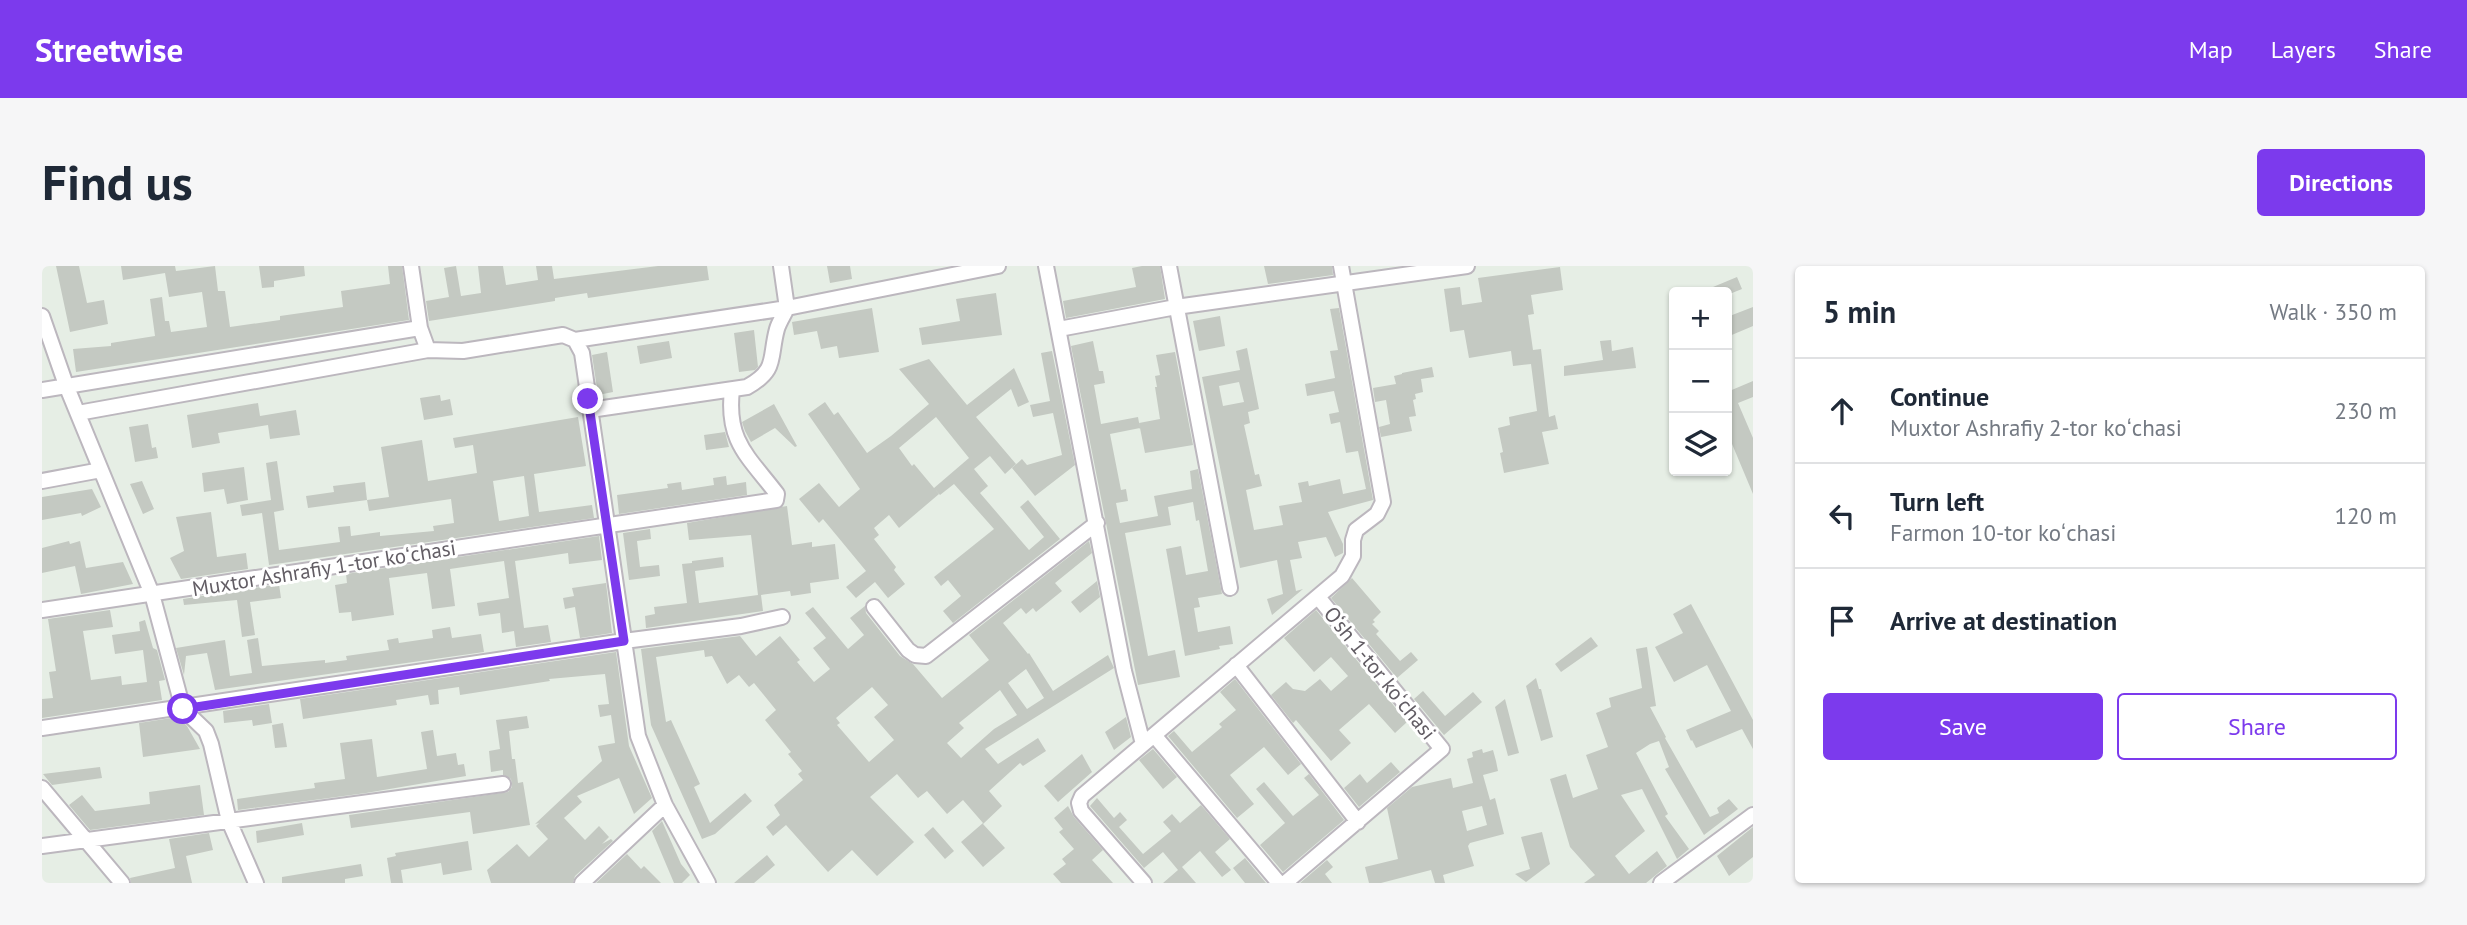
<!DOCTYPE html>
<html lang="en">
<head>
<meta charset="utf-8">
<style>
	:root { --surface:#fff; --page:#f6f6f7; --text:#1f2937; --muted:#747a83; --line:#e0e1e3; --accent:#7c3aed }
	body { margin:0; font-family:"PT Sans",sans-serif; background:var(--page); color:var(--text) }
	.controls { position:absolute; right:21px; top:21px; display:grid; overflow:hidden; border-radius:7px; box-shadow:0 2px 5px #0004 }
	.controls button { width:63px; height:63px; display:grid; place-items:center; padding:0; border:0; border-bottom:2px solid var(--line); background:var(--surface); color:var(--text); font:35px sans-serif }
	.stop { position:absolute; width:21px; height:21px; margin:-16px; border:5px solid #7c3aed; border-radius:50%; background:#fff }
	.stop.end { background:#7c3aed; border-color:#fff; box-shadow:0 2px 7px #0008 }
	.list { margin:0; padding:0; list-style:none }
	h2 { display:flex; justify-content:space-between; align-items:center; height:91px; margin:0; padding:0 28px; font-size:30px }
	h2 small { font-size:23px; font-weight:400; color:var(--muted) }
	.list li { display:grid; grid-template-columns:46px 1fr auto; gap:21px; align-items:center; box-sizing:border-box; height:105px; padding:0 28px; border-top:2px solid var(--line) }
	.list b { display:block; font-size:26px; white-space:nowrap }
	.list p { margin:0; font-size:23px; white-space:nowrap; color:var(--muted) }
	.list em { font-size:23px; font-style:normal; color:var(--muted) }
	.actions { display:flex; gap:14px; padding:21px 28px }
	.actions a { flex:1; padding:16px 0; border:2px solid var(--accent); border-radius:7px; text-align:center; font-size:24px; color:var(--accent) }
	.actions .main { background:var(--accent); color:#fff }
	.icon { flex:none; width:38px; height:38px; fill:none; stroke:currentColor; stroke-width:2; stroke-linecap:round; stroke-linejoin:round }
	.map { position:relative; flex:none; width:1711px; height:617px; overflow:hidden; border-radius:7px }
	header { display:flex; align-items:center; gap:42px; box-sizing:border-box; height:98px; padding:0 35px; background:var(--accent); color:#fff }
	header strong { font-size:33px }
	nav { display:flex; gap:38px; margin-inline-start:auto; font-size:24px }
	.intro { display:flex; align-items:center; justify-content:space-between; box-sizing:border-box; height:168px; padding:0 42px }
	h1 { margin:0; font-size:49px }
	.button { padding:18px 32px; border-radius:7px; background:var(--accent); color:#fff; font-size:24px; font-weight:700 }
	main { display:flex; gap:42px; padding:0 42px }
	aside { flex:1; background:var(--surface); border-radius:7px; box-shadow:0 2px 5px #0004 }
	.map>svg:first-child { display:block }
</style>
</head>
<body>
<header>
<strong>Streetwise</strong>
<nav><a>Map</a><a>Layers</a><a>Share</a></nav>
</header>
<div class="intro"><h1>Find us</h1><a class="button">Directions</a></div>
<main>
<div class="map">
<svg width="1711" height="617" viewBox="0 0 1711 617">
	<rect width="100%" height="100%" fill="#e6eee5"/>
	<path fill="#c4c9c2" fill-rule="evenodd" d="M14,0H37L45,37L62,34L66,58L28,66Z
		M79,0H133L134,5L173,0L176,25H183L188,61L238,54V50L301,41L299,25L348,18L346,0H360L367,54L34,106L31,83L69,80V77L113,70L108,33L120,31L123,55H127L129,66L165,61L160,26L127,31L123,7L81,14Z
		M217,0H262L263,10L232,15V21L220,22Z
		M414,0L419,30L439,27L436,0H461L464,19L496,14L494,0H510L512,13L616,0H665L667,14L546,32L545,27L513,32V35L387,55L384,35L407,31L402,2Z
		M785,0H808L810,13L788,17Z
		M1100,0H1118L1123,33L1024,52L1021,35L1094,21L1090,2Z
		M1222,0H1290L1291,9L1226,18Z
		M1518,1L1521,24L1489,29L1492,48L1486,49L1491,84L1499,83L1507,151L1513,149L1516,163L1500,166L1507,198L1462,207L1458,187L1461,186L1456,162L1468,159L1467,151L1495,145L1489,98L1471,100L1469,85L1427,92L1422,64L1408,66L1402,23L1418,21L1420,39L1440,36L1436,12Z
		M1695,11L1700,23L1685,29V26H1659Z
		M954,27L960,69L880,79L877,62L918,55L914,33Z
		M1711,41V60L1685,71V51Z
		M830,42L837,86L797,92L795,80L779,83L775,65L752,69L750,56Z
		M1297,42L1331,234L1286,246L1301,278V287L1293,291L1284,271L1256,276L1260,292L1248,294L1254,325L1261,323L1230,349L1225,333L1241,328L1235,294L1198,302L1160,111L1198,104L1194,85L1205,82L1217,143L1206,146L1208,157L1202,159L1213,209L1217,208L1220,220L1204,224L1212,264L1241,259L1237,240L1260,236L1256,217L1266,215L1267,220L1298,213L1301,228L1324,223L1316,185L1304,187L1298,156L1289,158L1287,148L1297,146L1292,125L1265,130L1263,118L1293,112L1288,85L1296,84L1288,43ZM1197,116L1202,136L1181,140L1177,120Z
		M1178,50L1183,80L1157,85L1151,55Z
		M712,64L716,101L713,104L697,106L692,67Z
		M1569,74L1570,85L1591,81L1594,102L1522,110V100L1561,94L1558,75Z
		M627,75L630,92L598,98L595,80Z
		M1051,75L1057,105H1061L1063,117L1052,119L1059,158L1096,151L1098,162L1068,168L1079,224L1084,223L1086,235L1074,237L1078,257L1116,250L1112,230L1150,223L1148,205L1156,203L1180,328L1156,332L1158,341L1152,342L1156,366L1188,360L1191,378L1177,380L1178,383L1143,390L1124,283L1139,280L1144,309L1166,305L1157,254L1154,255L1151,236L1126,241L1129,259L1083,267L1106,390L1133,384L1138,411L1096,419L1029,80Z
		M1010,85L1033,199L993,230L970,202L980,193L985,199L1020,189L1011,147L991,151L988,139L1008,135L999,87Z
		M565,86L571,126L556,129L550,89Z
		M1133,86L1151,179L1103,187L1097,157L1118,153L1113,121H1115L1113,110L1118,109L1114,89Z
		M887,93L925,139L972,102L987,136L976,141L969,123L934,151L974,198L963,208L948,190L932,203L946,220L938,227L987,284L1002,271L978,241L986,234L1018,273L911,357L901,345L919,330L906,314L899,320L892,311L952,263L912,218L898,229L892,222L897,228L857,262L847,249L832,262L837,269L832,273L854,301L852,304L863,318L846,332L833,316L814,332L804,321L824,305L781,253L777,257L757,233L777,217L797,241L818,223L766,148L783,136L792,149L796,146L825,187L849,170L887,138L857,103ZM894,151L927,192L892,222L872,198L870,200L857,182Z
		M1390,101L1392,111L1379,113L1381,126L1373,128L1374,133L1371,134L1374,150L1367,151L1370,165L1339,171L1337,161L1348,158L1344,134L1333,136L1331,122L1354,118L1352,110L1360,108V107Z
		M1711,115V131L1696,137L1711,172V228L1685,166V126Z
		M398,129L399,135L408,133L411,149L382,154L378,132Z
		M216,137L218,150L254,144L258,169L228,173L226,159L176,167L178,177L150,182L145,149Z
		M732,138L755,180L753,181L733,162L709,176L703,165L700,156Z
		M536,151L544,200L492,208L497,246L550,239L552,252L227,299L220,247L200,250L198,239L229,234L224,197L235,195L242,244L232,246L237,284L298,276L296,261L308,260L309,270L338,266V270L392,265L391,260L412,257L409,233L327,245L325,234L347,231L339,181L380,174L386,215L435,207L431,179L413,182L411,172ZM482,210L487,250L457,255L451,215Z
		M106,158L110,182L114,181L116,192L93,196L87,161Z
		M683,166L687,181L664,184L662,169Z
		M202,201L206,234L185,238L182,223L162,226L160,207Z
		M684,210L685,219L704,216L705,229L577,248L575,229L626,222L625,218L639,216L640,224L672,219L671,212Z
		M100,215L112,243L101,248L88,218Z
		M323,216L325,234L266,242L264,230L292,226L291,220Z
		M50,223L59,241L40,250L39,247L0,254V231Z
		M745,240L750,279L770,276V281L793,278L797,313L768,317L769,327L749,330L748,325L719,329L721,345L604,362L603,350L613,348L612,341L645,337L640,298L650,297V295L681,291L682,301L653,305L657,337L716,329L709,269L647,274L645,257Z
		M169,246L175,291L204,287L206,303L139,313L128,292L142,285L134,251Z
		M608,263L609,273L595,275L598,301L617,299L618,310L587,314L581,267Z
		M557,270L560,294L527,298L526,287L473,295L482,362L506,359L509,376L474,381L472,365L460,367L458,347L437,350L435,337L467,332L462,295L408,303L413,340L390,343L385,307L347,312L352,349L310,355L309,346L297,347L293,319L305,317L304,308Z
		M27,275L28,278L38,275L44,302L81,296L91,318L39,328L33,300L0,307V282Z
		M1047,275L1050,287L1013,317L1020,325L994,346L991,342L984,348L979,342L961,357L986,388L987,387L1011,425L1066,389L1072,402L943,483L956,498L996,472L1004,485L981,500L978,497L947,525L960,540L941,558L963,582L941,601L919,576L941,557L921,534L905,548L885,525L876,532L855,508L828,531L872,576L835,610L810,584L786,606L744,559L731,570L724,561L738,549L732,539L761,514L756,508L760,505L746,488L749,486L723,454L734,444L712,417L707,421L697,409L685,418L670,390L663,391L662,384L614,391L624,456L629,454L658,518L652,521L668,557L703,527L710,535L673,568L660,573L609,459L599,383L698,370L714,390L738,370L758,394L755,396L772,416L788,403L771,382L784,372L763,347L771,341L806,383L822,369L808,352L823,340L824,347L858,390L871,398L900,432L947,394L927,369ZM984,403L1002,432L985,443L966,417ZM830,421L846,439L832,451L852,474L827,496L795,459L798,457L794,452ZM958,424L975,449L952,463L919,492L905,477L922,462L917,457Z
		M1310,312L1339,346L1331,354L1333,356L1330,358L1337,365L1334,368L1358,395L1369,386L1376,394L1355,412L1289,332Z
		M1055,315L1058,331L1038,347L1029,336Z
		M564,317L570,367L538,372L533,341L523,343L521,332L532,330L530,322Z
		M237,318L239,332L208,336L213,369L200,371L195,334L142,339L141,333Z
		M1649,338L1711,454V483L1700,463L1654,482L1650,474L1649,475L1644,464L1689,445L1665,399L1632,416L1613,381L1641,367L1631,348Z
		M68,344L71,361L41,365L49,414L79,410L80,419L105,416L101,384L73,388L70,369L98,365L97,356L103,354L111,382L115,384L123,414L117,415L120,434L0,452V433L11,432L7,406L14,405L6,353Z
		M1274,344L1365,456L1353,467L1327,438L1297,464L1309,477L1289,495L1254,454L1251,457L1229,429L1244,416L1251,423L1263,425L1278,413L1289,425L1306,410L1289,391L1272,406L1242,372Z
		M408,361L410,372L439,368L442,386L173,424L165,387L144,390L142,409L134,382L183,374L188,410L210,407L205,374L216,372L220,400L283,394V397L305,394L304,390L347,384L345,374L356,372L357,377L391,372L390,364Z
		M1549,371L1556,380L1519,406L1513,398Z
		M1605,381L1614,440L1608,441L1624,471L1623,472L1668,551L1677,547L1675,542L1687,533L1696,543L1662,569L1623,503L1627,501L1617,475L1608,478L1594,487L1626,548L1623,550L1647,583L1635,593L1600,523L1579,529L1603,565L1573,590L1587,608L1615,585L1625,600L1604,617H1542L1553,609L1528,581L1508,513L1524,508L1531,532L1556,523L1544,489L1566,481L1554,447L1569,441L1567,432L1600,422L1594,383Z
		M574,386L587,480L610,532L592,548L577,512L535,530L540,536L522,552L543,574L557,560L567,571L560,578L569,573L571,575L533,610L531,617H449L445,604L475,578L487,591L506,573L494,560L497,557L493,558L560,495L556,480L573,477L569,449L558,451L556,439L567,438L563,408L507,413L508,415L418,429L417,421L396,424L397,438L388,439L386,429L354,434L355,439L261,453L258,433Z
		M1494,412L1497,423H1499L1511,471L1499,475L1484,420Z
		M1193,413L1259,498L1246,509L1222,481L1188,509L1212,538L1195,552L1126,470L1132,465L1150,486L1180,461L1177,458L1194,444L1178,426Z
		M1381,425L1403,450L1431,426L1440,436L1402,469L1372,433Z
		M1463,433L1477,487L1466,490L1453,441Z
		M227,438L230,457L211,460L210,454L182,457L181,445Z
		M485,450L487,462L467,465L470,493H473L476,517L481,516L488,559L431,568L428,546L309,562L307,549L466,526L470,521L469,513L461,509V504L449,506L447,485L458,483L454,454Z
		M136,451L145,460L158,483L101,491L97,457Z
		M1084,451L1089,471L1072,484L1063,466Z
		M241,457L245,481L233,482L230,459Z
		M391,464L395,490L414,487L416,499L422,498L424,510L324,527L196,544L195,533L273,522L272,517L303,513L298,477L330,473L335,511L385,503L379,466Z
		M1111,483L1135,511L1121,523L1097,494Z
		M1440,483L1441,487L1451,484L1454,495L1456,505L1441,509L1448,534L1453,532L1462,568L1428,577L1426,580L1432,600L1401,609L1403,617H1393L1389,604L1339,617H1327L1323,601L1356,593L1345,542L1370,521L1409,512L1411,522L1431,517L1425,493L1431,491L1430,486ZM1440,540L1445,559L1425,565L1420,545Z
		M1040,488L1050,506L1016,536L1002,520Z
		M1349,496L1358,506L1317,541L1302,522L1318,508L1325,517Z
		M58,501L60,512L10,519L1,508Z
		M1267,508L1302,554L1241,606L1218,579L1243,557L1214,523L1222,516L1251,550L1277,529L1262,512Z
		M158,519L162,549L48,564L27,539L40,529L53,545L108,538L107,526Z
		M1055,532L1072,552L1078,546L1085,554L1077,561L1101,588L1129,565L1121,556L1130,548L1138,557L1159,539L1188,573L1173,586L1189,604L1180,611L1158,585L1140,601L1154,617H1121L1136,604L1121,586L1102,602L1048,540Z
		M1026,540L1032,551L1061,584L1050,594L1071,617H1019L1011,608L1024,598L1020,593L1032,583L1017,566L1021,563L1012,552Z
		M620,555L639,598L648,609L640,617H632L610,565Z
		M260,557L262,569L215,577L214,565Z
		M891,561L912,585L903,593L882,569Z
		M1711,561V591L1687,610L1675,590Z
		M1500,566L1508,598L1484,616L1473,608L1488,603L1479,571Z
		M167,567L171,584L144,590L150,617H89L88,612L133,602L127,573Z
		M426,575L430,604L401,609L399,597L359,604L361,617H349L345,592L354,590L353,587Z
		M585,588L599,603L602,600L619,617H554Z
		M725,589L733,599L712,617H692Z
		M1203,592L1224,617H1203L1191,602Z
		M1285,594L1291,601L1283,608L1290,617H1258Z
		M319,598L321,610L303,613V617H240V611Z"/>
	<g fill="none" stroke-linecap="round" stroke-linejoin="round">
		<g stroke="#bcb7be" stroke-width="18">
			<path id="minor" d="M369,0L378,62L386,84
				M739,0L745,42L956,0
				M1004,0L1082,405L1101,478
				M1127,0L1188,322
				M0,50L24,119L110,328L141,443L164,465L169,478L187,555L214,617
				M1017,63L1134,41L1425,0
				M533,74L745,42
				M0,124L378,62
				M548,144L705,121C736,104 727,92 735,63C737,56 742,49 745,42
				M36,147L386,84L421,85L521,69L533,74L540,87L596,470L623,539L666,617
				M0,215L59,204
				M832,341L866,384L873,389L884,390L1055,257
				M0,344L734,234L735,228C706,190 684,175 690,124
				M1194,399L1316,556
				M0,462L582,375L699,360L740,351
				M1112,469L1237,617
				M0,522L80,617
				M0,580L461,518
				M540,617L623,539
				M1102,617L1039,545L1037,537L1040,530L1300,310L1311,290V274L1314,264L1335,248L1341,236L1299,0
				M1243,617L1400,483L1276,331
				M1619,617L1711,549"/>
		</g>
		<use href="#minor" stroke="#fff" stroke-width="14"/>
	</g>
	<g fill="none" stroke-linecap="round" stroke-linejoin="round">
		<path stroke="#7c3aed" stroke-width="9" d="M141,443L582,375L546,133"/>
	</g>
	<g text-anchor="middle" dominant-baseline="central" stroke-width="6" stroke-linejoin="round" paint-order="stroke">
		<g font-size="21" fill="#625d64" stroke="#fff">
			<text transform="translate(282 302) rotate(-9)">Muxtor Ashrafiy 1-tor koʻchasi</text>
			<text transform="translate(1338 407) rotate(51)">O‘sh 1-tor koʻchasi</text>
		</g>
	</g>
</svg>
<div class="controls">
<button>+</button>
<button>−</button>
<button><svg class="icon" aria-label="layers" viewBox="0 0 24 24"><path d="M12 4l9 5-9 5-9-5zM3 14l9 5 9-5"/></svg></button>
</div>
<div class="stop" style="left:141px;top:443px"></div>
<div class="stop end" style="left:546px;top:133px"></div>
</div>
<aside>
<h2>5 min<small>Walk · 350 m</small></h2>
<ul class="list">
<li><svg class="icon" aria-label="ahead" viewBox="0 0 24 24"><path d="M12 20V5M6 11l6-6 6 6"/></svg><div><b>Continue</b><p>Muxtor Ashrafiy 2-tor koʻchasi</p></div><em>230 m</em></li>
<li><svg class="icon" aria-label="left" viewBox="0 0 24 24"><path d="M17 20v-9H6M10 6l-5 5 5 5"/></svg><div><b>Turn left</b><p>Farmon 10-tor koʻchasi</p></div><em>120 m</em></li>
<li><svg class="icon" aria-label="arrive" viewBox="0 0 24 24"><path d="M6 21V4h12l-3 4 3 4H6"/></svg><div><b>Arrive at destination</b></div></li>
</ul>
<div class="actions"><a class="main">Save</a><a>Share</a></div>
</aside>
</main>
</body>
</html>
